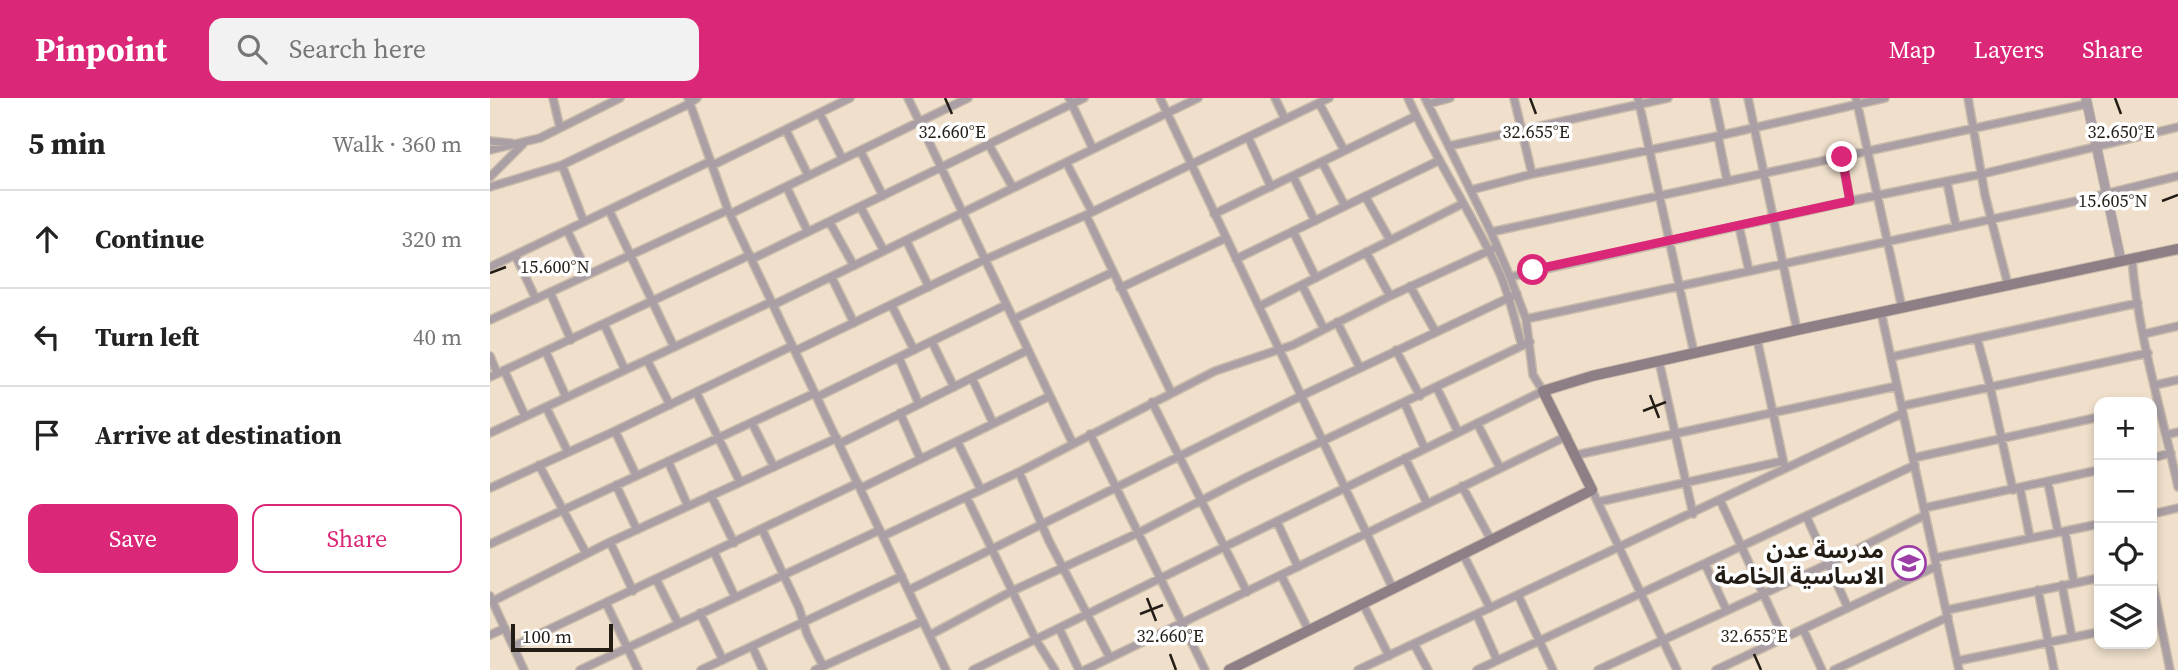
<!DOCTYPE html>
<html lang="en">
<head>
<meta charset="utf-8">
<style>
	:root { --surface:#fff; --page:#f2f2f2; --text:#222; --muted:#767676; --line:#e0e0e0; --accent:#db2777 }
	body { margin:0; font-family:"Source Serif 4","Noto Sans Arabic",serif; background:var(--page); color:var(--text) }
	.controls { position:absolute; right:21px; bottom:21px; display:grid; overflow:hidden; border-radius:14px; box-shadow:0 4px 10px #0003 }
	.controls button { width:63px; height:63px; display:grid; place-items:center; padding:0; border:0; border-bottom:2px solid var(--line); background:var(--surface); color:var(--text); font:35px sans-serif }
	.scale { position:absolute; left:21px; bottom:18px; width:102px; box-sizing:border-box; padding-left:7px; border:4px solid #231d16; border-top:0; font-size:19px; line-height:24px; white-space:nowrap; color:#231d16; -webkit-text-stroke:5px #fff; paint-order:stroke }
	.stop { position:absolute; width:21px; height:21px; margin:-16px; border:5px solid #db2777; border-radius:50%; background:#fff }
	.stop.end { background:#db2777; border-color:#fff; box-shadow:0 2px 7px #0008 }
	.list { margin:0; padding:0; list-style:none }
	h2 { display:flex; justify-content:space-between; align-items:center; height:91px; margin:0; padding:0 28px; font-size:30px }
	h2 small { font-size:23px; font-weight:400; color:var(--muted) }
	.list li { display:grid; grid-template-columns:46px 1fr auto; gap:21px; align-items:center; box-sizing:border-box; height:98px; padding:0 28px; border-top:2px solid var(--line) }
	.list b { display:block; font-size:26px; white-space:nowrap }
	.list em { font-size:23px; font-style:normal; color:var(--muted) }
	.actions { display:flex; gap:14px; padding:21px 28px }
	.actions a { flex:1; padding:16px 0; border:2px solid var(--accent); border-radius:14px; text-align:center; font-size:24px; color:var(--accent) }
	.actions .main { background:var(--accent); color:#fff }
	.icon { flex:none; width:38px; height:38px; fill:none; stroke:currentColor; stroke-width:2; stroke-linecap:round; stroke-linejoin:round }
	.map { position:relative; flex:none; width:1688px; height:572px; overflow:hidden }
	header { display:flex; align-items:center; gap:42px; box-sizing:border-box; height:98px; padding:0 35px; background:var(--accent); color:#fff }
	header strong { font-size:33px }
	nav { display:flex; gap:38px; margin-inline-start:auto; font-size:24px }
	.search { width:490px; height:63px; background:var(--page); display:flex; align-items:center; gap:18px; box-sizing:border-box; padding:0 24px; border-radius:14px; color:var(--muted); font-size:26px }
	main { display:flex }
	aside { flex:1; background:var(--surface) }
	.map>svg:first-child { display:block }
</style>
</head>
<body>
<header>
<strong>Pinpoint</strong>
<div class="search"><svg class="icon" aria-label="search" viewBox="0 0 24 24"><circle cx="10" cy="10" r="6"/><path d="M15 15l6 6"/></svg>Search here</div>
<nav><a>Map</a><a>Layers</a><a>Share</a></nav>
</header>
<main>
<aside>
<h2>5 min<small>Walk · 360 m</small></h2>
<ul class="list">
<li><svg class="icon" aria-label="ahead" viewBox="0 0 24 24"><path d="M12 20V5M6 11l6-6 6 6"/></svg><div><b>Continue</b></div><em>320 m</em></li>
<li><svg class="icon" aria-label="left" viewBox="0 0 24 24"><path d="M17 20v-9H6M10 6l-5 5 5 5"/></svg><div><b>Turn left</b></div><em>40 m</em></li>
<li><svg class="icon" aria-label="arrive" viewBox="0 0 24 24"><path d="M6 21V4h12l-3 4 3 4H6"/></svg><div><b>Arrive at destination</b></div></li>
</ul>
<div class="actions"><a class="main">Save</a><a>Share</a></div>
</aside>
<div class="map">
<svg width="1688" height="572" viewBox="0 0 1688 572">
	<rect width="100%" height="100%" fill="#efdfcb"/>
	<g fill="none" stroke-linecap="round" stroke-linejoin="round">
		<g stroke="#cabcaa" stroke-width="10">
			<path id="minor" d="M63,0L70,30
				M198,0L238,112L456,572
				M418,0L583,346
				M579,0L603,51
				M670,0L903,491
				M785,0L795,21
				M918,0C945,61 983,116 1010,176C1020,199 1025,224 1032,248
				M1024,0L1042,76
				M1148,0L1204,255
				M1224,0L1232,37
				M1258,0L1307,232
				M1366,0L1412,210
				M1478,0L1495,97L1518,187
				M829,5L854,52
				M938,6L960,0
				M330,16L352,60
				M296,32L318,77
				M1228,38L1237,82
				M758,39L781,89
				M0,43L21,45
				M499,47L523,90
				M959,48L1178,0
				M0,52L50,40L130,0
				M371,54L393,98
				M1352,59L1360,103
				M576,64L602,114
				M832,64L855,108
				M72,67L94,124
				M223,67L360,0
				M803,78L825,123
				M0,79L33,46
				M1457,84L1466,128
				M0,89L72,67L199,6L207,0
				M297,90L318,134
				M981,92L1042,76L1228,38L1395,0
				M875,98L900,142
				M371,110L394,153
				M119,112L184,249
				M240,116L478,0
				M724,116L926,18
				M596,117L681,294
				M340,125L364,168
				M1249,128L1259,173
				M77,132L98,176
				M803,133L826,180
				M1001,134L1597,6
				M416,142L439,189
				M876,154L900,198
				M25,157L46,201
				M262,161L594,0
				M746,161L948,63
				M1642,161C1648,238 1672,314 1688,389
				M0,169L221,63
				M1020,179L1360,103L1492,76L1688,29
				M342,180L364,225
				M812,187L834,231
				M920,188L945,233
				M630,190L736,140
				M60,194L81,242
				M283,207L708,0
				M402,208L424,252
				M770,208L972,106
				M1391,214L1469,572
				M524,221L623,174
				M1036,221L1582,104L1688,78
				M0,222L238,112
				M847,224L870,270
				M114,226L135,272
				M1654,236L1688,228
				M1487,240L1500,288L1523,392
				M1267,241L1294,366
				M442,244L464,289
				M906,252L930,298
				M305,253L494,162L596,117L839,0
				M56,254L76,299
				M0,258L7,275
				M1401,259L1648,205
				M409,260L429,306
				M157,262L180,307
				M1169,263L1203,416
				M14,272L35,318
				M0,279L260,157
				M482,280L503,325
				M1665,287L1688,282
				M947,290L968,334
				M206,294L250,384
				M327,299L516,207
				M662,304L757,494
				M915,306L934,349
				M1412,308L1658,255
				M56,309L78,354
				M410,315L430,360
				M262,325L284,369
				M987,325L1010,370
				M125,333L146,377
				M0,335L281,204
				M600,336L715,572
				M1676,337L1688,334
				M467,343L491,392
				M349,346L538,252
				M1086,357L1407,288
				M915,360L937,405
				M1423,360L1609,319
				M1662,360L1681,355
				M178,363L198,408
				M49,367L96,455
				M529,374L559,443L620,560
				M1558,385L1568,434
				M126,387L147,432
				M972,388L1001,442
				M0,390L125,333L302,248
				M371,390L560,298
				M1530,390L1540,440
				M1102,392L1187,572
				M221,397L244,445
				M477,400L546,542L565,572
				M1230,402L1294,541
				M1108,404L1293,363
				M1434,410L1609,372
				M1662,416L1688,410
				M1317,420L1358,510
				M787,424L808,469
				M272,431L309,510L317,536L333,568
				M1575,433L1584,485
				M393,438L529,374L725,273L803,247L900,198L1007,149
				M120,444L143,493
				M0,446L325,295
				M224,454L245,499
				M973,456L1000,510
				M1445,460L1609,426
				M1215,466L1236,511
				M791,477L819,533
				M166,481L188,525
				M1662,482L1680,572
				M1572,487L1582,539
				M419,492L811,298L1027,196
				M1548,492L1564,572
				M1028,497L1063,572
				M0,498L34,572
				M3,503L120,444L347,340
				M116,505L148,572
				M873,506L899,558
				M1457,512L1609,480
				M210,515L233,562
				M987,517L1007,562
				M569,530L589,572
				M1313,531L1332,572
				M0,537L15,530
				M440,537L522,493L648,435L755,380L1040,244
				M924,546L938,572
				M24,548L368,385
				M262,548L273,572
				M1467,563L1609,534
				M90,572L390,432
				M211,572L412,478
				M325,572L433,523
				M483,572L1053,293L1043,277L1036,221L1020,179L1001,134L935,0
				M595,572L1077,338
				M868,572L1413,315
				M987,572L1425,367
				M1108,572L1338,466L1435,417
				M1226,572L1447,468
				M1344,572L1458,519"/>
		</g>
		<g stroke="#cabcaa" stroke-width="11">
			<path id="tertiary" d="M1596,0L1631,163"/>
		</g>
		<g stroke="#cabcaa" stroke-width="12">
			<path id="secondary" d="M739,572L1102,392L1053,293L1102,278L1307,232L1688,151"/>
		</g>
		<use href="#minor" stroke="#a99fa5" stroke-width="7"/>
		<use href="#tertiary" stroke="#a99fa5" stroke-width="9"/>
		<use href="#secondary" stroke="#8e7f87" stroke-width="10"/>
	</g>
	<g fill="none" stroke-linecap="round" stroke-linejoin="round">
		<path stroke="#db2777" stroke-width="9" d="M1043,172L1360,103L1352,59"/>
	</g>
	<path fill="none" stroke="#231d16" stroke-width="2.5" d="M455,0L462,16M1040,0L1046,16M1625,0L1631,16M1672,103L1688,97M0,175L16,169M1160,297L1169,320M1153,313L1176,304M657,500L666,523M650,516L673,507M680,556L686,572M1264,556L1271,572"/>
	<defs>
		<g id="school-ring" transform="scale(1.75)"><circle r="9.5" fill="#fff" stroke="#9d3da6" stroke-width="1.5"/><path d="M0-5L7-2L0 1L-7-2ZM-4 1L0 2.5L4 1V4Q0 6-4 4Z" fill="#9d3da6"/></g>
	</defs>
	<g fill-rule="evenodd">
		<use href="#school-ring" x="1419" y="465"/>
	</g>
	<g text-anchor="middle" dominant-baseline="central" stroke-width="7" stroke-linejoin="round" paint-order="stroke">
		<g font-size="23" font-weight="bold" fill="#231d16" stroke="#fff" text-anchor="end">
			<text x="1394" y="452">مدرسة عدن<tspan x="1394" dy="26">الاساسية الخاصة</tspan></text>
		</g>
	</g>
	<g font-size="18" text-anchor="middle" fill="#231d16" stroke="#fff" stroke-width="7" stroke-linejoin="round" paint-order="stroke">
		<text x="462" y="40">32.660°E</text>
		<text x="1046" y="40">32.655°E</text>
		<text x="1631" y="40">32.650°E</text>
		<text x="1623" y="109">15.605°N</text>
		<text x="65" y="175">15.600°N</text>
		<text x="680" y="544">32.660°E</text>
		<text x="1264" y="544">32.655°E</text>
	</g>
</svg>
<div class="controls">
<button>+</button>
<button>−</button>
<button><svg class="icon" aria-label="locate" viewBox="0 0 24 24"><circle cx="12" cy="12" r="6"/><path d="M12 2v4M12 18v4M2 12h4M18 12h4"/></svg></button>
<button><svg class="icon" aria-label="layers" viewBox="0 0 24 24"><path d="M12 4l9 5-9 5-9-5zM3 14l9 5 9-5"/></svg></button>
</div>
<div class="scale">100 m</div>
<div class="stop" style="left:1043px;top:172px"></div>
<div class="stop end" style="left:1352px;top:59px"></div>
</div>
</main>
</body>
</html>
